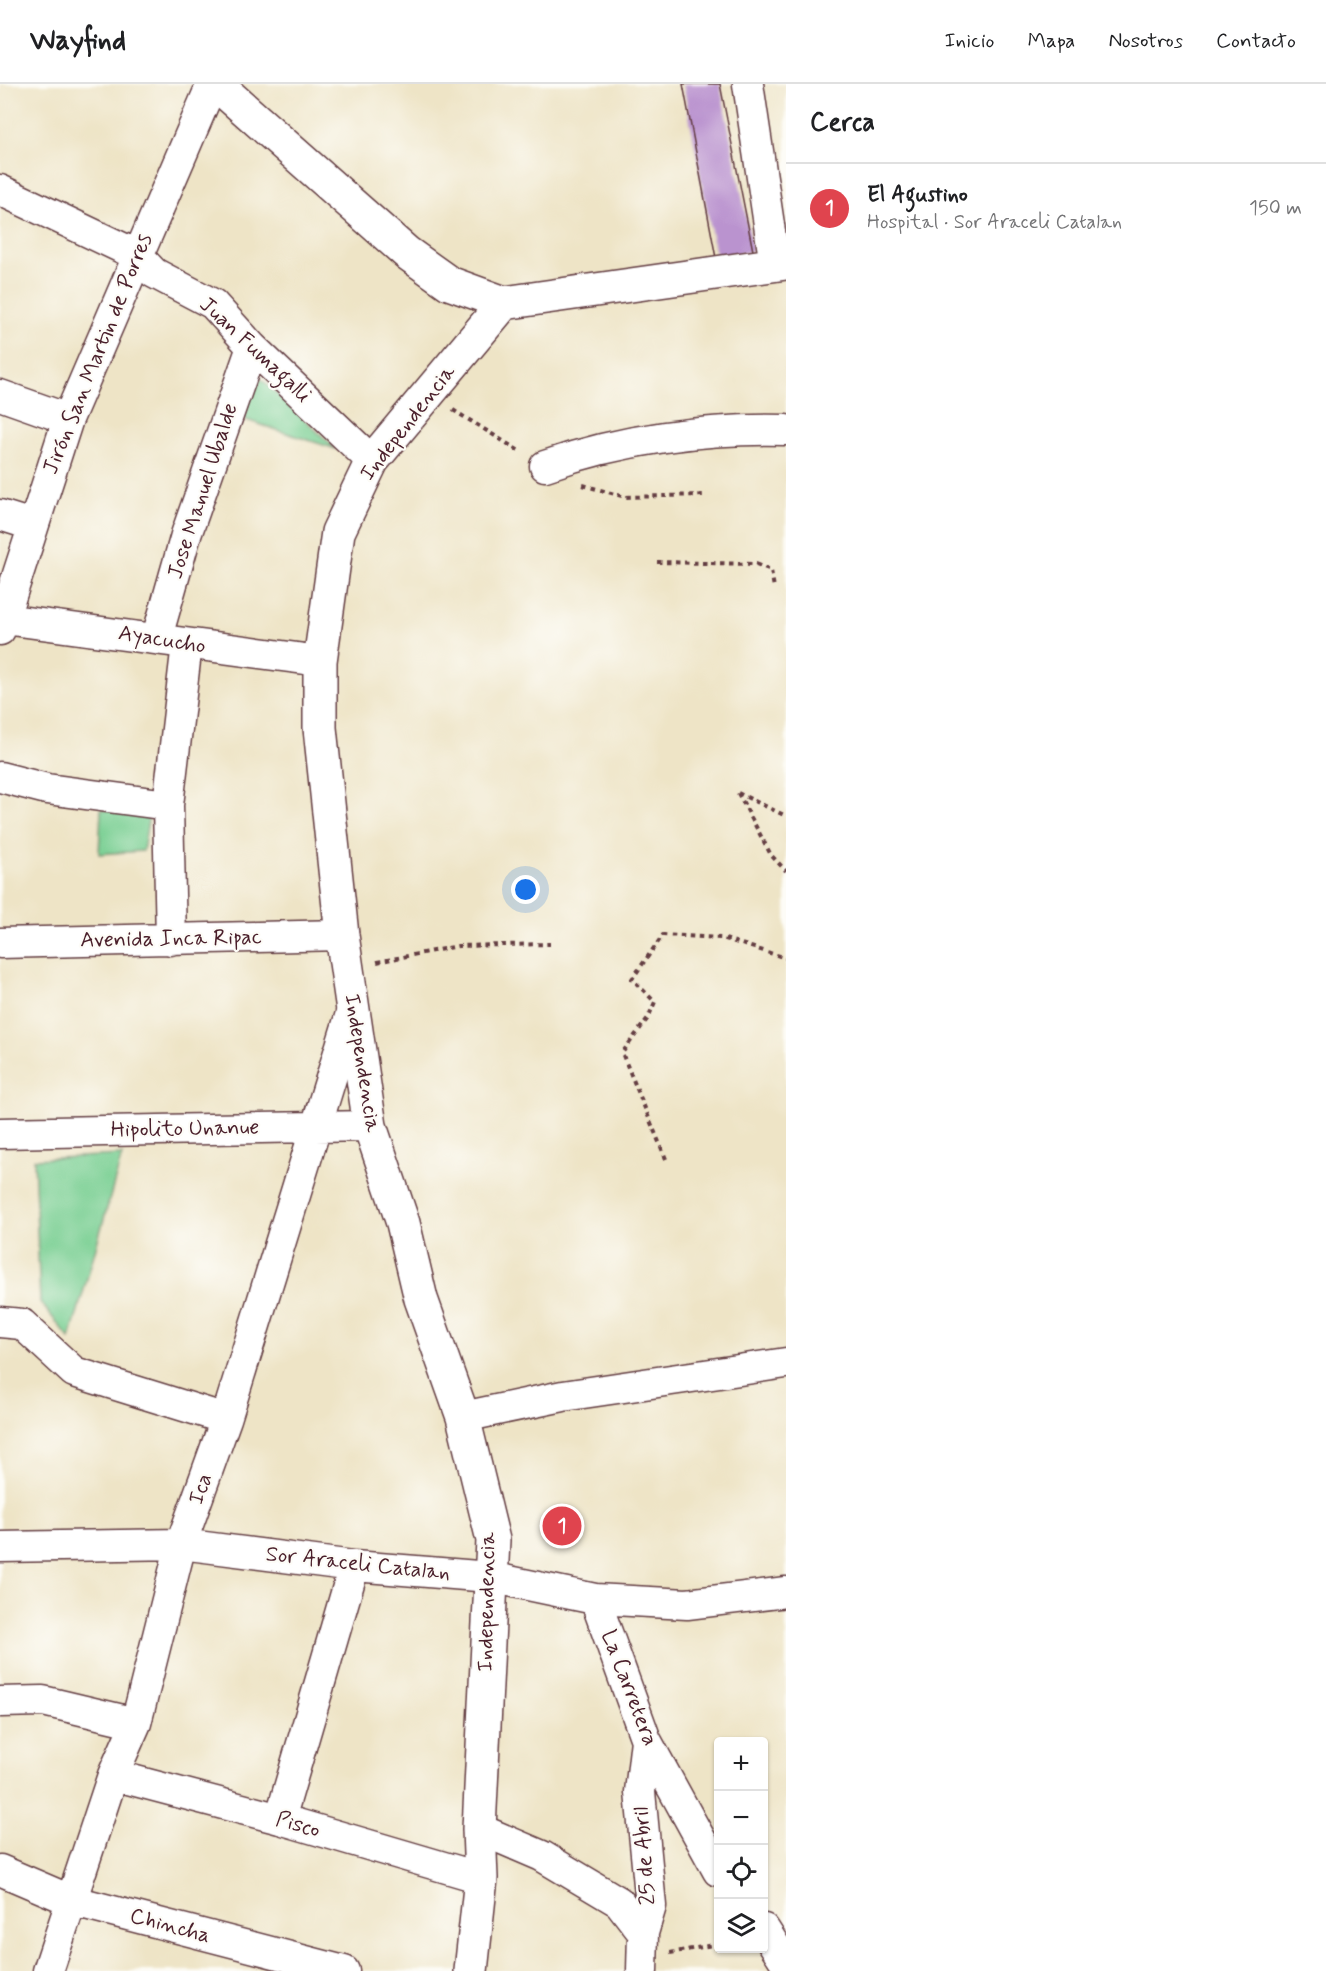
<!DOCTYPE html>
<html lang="es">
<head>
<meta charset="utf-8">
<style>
	:root { --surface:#fff; --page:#f6f6f6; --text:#202124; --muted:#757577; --line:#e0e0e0; --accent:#d1495b }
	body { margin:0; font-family:Mynerve,sans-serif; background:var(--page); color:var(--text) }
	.controls { position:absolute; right:18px; bottom:18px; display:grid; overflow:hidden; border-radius:6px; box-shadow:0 2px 4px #0004 }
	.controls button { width:54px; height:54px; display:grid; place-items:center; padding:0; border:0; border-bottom:2px solid var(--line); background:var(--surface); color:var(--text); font:30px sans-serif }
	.you { position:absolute; left:526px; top:806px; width:21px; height:21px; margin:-15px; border:4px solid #fff; border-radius:50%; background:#1a73e8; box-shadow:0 0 0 9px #1a73e833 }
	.badge { display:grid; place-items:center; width:39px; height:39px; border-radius:50%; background:var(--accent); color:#fff; font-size:20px; font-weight:700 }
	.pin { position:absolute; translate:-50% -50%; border:3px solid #fff; box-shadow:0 2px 6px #0006 }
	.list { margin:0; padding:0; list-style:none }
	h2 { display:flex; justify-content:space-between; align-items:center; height:78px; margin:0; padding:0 24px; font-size:26px }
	h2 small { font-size:20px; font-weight:400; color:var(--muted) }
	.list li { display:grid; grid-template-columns:39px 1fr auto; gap:18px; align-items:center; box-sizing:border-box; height:90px; padding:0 24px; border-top:2px solid var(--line) }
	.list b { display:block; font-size:22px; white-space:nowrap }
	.list p { margin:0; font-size:20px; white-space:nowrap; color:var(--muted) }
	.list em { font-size:20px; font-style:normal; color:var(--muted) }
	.icon { flex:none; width:33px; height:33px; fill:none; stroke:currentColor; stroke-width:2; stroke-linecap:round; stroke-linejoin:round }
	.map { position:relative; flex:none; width:786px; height:1887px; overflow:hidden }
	header { display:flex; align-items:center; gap:36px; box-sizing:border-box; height:84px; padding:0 30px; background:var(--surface); border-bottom:2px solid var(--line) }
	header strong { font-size:28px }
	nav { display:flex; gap:33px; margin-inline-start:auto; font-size:21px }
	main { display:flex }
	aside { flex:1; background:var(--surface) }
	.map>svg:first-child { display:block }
</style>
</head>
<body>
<header>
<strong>Wayfind</strong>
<nav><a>Inicio</a><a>Mapa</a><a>Nosotros</a><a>Contacto</a></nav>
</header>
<main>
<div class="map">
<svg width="786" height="1887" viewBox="0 0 786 1887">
	<rect width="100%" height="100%" fill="#fdfcf7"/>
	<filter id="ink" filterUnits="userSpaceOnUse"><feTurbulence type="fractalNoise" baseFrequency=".0167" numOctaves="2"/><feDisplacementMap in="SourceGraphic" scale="12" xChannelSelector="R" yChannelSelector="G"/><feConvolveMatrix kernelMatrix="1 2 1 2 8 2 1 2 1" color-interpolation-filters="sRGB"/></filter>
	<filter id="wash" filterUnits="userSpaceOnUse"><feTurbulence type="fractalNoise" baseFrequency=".008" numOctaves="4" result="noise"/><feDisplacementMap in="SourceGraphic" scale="24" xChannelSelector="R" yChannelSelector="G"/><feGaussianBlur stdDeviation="1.35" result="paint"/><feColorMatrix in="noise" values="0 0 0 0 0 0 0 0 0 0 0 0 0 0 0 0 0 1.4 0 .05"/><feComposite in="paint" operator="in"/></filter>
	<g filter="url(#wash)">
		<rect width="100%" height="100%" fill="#eee4c6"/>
		<path fill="#79cf93" stroke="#62775f" stroke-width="1.5" d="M256,290L336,365L243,335Z
			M101,725L149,731L143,767L99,770Z
			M122,1071L70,1255L40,1218L34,1075Z"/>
		<g id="blocks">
			<path fill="#ba93cf" d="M683,0H720L753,167L716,174Z"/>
		</g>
	</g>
	<g filter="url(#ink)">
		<use href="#blocks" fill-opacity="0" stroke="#633d42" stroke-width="1.5"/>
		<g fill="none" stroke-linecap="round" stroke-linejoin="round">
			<g stroke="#633d42" stroke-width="33">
				<path id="street" d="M748,0L775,181
					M0,106L137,171L154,189L213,220L252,263L372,377
					M0,311L68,335
					M545,382C621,355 706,344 786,346
					M0,431L32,441
					M4,535L320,577
					M0,546L68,335L212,0
					M157,553L186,451L252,263
					M0,693L47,705L168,721
					M171,856L168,721L187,560
					M0,859L342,851
					M0,1049L370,1042
					M0,1238L22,1240L74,1288L226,1335
					M463,1333L563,1312L786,1279
					M0,1463L181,1460L354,1482L490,1493L595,1515L687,1520L786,1508
					M595,1515L646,1656L718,1787
					M0,1618L43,1617L136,1639
					M113,1691L280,1735L481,1794
					M280,1735L354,1482
					M479,1745L542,1772L619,1818L643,1849
					M0,1786L70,1816L344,1887
					M764,1845L786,1879
					M48,1887L113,1691L136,1639L181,1460L226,1335L353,923
					M642,1887L643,1849L651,1822L640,1708L646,1656"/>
			</g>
			<g stroke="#633d42" stroke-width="36">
				<path id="secondary" d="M216,0L407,169L449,199L504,219L786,179
					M471,1887L481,1794L479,1745L493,1456L463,1333L421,1215L403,1139L370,1042L342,851L320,644V577L338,448L372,377L504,219"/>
			</g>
			<path stroke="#633d42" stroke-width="4" stroke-dasharray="4.5 4.5" stroke-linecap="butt" d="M453,326L521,368
				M583,401L625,413L704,411
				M657,478L756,480L771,486L774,504
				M738,709L771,771L786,787
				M738,709L786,732
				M377,878L458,862L550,860
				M666,1075L622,969L648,934L655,918L632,895L663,851L722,854L786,874
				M670,1869L718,1860"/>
			<use href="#street" stroke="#fff" stroke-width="30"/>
			<use href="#secondary" stroke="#fff" stroke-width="33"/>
		</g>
	</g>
	<g text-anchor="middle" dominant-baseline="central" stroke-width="4.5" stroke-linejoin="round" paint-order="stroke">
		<g font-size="22" fill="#4a1f2b" stroke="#fdfcf7">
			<text transform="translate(255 266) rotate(43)">Juan Fumagalli</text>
			<text transform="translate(98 270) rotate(-68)">Jirón San Martin de Porres</text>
			<text transform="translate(408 339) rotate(-52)">Independencia</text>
			<text transform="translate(203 407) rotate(-72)">Jose Manuel Ubalde</text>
			<text transform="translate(162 556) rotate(9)">Ayacucho</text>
			<text transform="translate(171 855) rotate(-1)">Avenida Inca Ripac</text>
			<text transform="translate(362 979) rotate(81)">Independencia</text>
			<text transform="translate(185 1045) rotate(-1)">Hipolito Unanue</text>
			<text transform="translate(201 1405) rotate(-70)">Ica</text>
			<text transform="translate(358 1480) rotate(6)">Sor Araceli Catalan</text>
			<text transform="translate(487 1518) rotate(-89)">Independencia</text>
			<text transform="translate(629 1604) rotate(69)">La Carretera</text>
			<text transform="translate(298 1741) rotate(16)">Pisco</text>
			<text transform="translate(645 1772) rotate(-94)">25 de Abril</text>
			<text transform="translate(170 1842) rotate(15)">Chincha</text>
		</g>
	</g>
</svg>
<div class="controls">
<button>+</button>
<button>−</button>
<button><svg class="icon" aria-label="locate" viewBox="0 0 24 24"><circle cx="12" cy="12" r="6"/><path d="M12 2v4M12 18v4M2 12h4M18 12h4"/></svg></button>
<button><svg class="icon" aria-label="layers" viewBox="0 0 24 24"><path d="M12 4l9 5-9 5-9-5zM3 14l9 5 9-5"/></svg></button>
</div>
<div class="you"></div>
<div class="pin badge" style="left:562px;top:1442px;background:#e0444e">1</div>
</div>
<aside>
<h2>Cerca<small></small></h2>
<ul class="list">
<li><span class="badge" style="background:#e0444e">1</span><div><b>El Agustino</b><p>Hospital · Sor Araceli Catalan</p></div><em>150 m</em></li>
</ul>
</aside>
</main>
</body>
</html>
